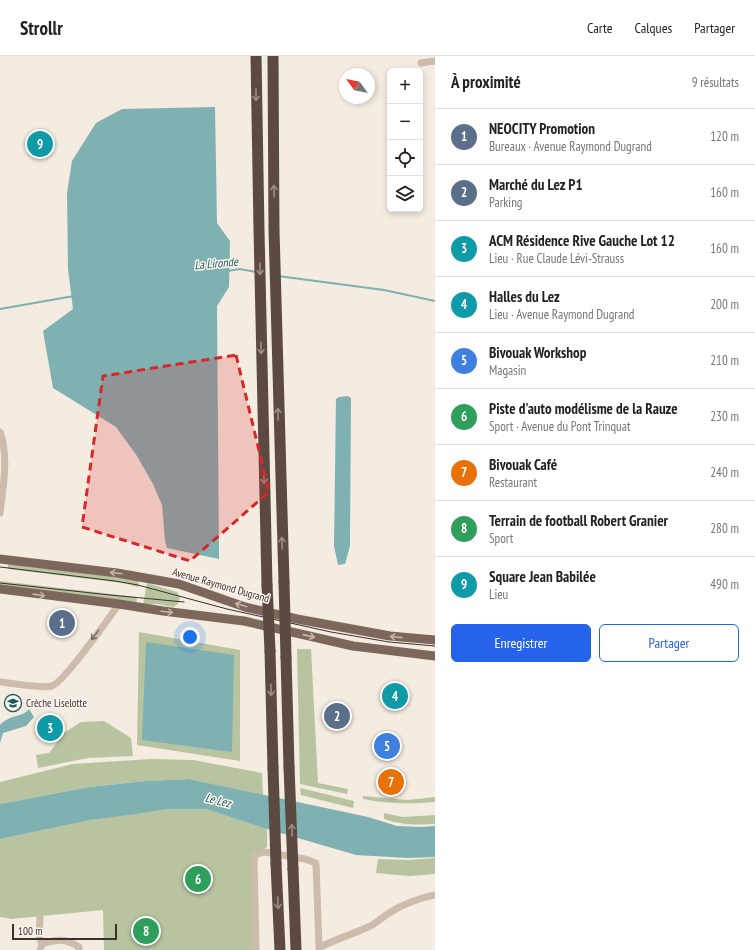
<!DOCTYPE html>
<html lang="fr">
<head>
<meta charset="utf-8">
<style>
	:root { --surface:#fff; --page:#f2f2f2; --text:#222; --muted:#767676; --line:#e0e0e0; --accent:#2563eb }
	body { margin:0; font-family:"PT Sans Narrow",sans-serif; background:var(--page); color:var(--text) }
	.controls { position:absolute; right:12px; top:12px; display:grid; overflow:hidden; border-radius:6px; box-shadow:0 2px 6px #0003 }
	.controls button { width:36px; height:36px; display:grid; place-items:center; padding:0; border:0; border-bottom:1px solid var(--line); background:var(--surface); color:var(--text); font:20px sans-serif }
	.compass { position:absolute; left:339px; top:12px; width:36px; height:36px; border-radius:50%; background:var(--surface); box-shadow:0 2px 6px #0003; rotate:303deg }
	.scale { position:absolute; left:12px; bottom:10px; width:105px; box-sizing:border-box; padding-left:4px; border:2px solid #3b302b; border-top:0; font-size:11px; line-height:14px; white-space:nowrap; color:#3b302b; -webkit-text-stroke:3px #fbf5ee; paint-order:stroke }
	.you { position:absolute; left:190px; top:581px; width:14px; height:14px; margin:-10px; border:3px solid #fff; border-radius:50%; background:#1a73e8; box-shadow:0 0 0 6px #1a73e833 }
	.badge { display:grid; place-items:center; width:26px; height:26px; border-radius:50%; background:var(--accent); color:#fff; font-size:13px; font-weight:700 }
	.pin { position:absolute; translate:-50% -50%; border:2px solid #fff; box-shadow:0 1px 4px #0006 }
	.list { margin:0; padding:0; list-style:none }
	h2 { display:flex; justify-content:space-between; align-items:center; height:52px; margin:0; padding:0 16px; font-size:17px }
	h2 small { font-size:13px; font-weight:400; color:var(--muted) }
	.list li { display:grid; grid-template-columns:26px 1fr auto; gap:12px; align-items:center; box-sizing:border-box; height:56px; padding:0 16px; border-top:1px solid var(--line) }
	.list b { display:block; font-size:15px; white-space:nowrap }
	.list p { margin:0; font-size:13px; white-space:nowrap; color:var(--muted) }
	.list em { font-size:13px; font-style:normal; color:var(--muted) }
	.actions { display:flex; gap:8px; padding:12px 16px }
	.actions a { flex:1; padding:9px 0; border:1px solid var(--accent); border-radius:6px; text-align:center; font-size:14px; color:var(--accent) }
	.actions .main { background:var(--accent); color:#fff }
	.icon { flex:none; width:22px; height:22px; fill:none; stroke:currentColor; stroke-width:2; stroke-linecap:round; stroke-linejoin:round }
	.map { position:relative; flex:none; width:435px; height:894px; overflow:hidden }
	header { display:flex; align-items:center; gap:24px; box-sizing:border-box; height:56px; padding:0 20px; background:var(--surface); border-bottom:1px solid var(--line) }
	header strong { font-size:19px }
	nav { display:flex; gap:22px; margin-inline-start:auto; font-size:14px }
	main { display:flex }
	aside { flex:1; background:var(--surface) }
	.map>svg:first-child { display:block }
</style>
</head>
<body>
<header>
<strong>Strollr</strong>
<nav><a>Carte</a><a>Calques</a><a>Partager</a></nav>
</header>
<main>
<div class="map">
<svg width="435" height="894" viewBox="0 0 435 894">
	<rect width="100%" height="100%" fill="#f4ebe1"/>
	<path fill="#b8c4a0" d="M8,508L122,522L139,525L138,531L122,527L8,513Z
		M0,525L137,541L136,548L0,531Z
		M147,527L177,536L180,541L178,548L173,551L157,548L143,549Z
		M139,576L240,594V705L137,689Z
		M297,593H311L318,727L348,733L347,738L300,728Z
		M104,665L131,682L133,700L88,702L38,712L36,699L49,697L64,677L81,666Z
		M151,703L193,704L262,717L263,739L189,723L146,725L89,731L0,748V726L73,708Z
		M300,732L354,745L353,752L301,739Z
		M363,740L408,744L435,741V746C410,748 387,748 363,743Z
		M168,753H206L267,773V791L255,797L253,894H104L103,854L11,863L0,861V783L91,764Z
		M384,757L403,761L435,759V768C417,769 401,769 384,763Z
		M435,802V818L410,820L376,817L378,803L408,804Z"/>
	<path fill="#7fb0b2" d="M215,51L217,167L230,185L229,231L217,250L219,503L167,492L165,484L162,449L153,428L137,400L116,371L53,332L43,275L73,253L68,213L67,137L72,105L96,67L122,53Z
		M348,340L351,342L350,490L345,508L338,509L334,490L336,343L339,341Z
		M146,586L234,599L232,696L142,684Z
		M29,653L34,661L26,670L3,677L0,687V669C10,658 22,662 29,653Z
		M189,723L368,761L397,770L420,771L435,770V801L408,802L356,799L267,773L206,753H168L129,759L91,764L0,783V748L89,731L146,725Z"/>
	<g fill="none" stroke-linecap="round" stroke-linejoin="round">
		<path stroke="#7fb0b2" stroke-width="2" d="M227,215L240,213L256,216
			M278,220L384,234L435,245
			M0,253L74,240"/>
		<path stroke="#cdbbac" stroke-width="7" d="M421,7L435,5
			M0,376C9,399 3,433 0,457
			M0,626C13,627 41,633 52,630C65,625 109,562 119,548
			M42,888C57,883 65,882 79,891V894
			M40,894L42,888L39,881L40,862
			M256,894L254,806L255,799L264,796L305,803L316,807L319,892C335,883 351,879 368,871C376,868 381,862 389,857C402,849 419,842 435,839"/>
		<path stroke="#7d675c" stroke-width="9" d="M0,503L117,517L179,528L245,551L297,563L390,580L435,584
			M0,533L119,548L163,555L244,565L353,590L435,600"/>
		<path stroke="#5c4a42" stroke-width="11" d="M256,0L259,174L267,529
			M273,0L274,174L284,526
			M270,595L273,712
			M286,601L289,711
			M276,808L280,894
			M293,813L296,894"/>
		<path stroke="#3b302b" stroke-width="1" d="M0,511L115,525L138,529L227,553L331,576L389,586L435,590
			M0,527L110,539L184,546"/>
		<path stroke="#5c4a42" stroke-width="11" d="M284,526L286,601
			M267,529L270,595
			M289,711L293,813
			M273,712L276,808"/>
	</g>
	<defs><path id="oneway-shaft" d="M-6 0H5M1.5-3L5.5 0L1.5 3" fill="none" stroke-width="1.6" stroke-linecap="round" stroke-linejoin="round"/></defs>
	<g stroke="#9c8e87">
		<use href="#oneway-shaft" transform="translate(256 39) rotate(90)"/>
		<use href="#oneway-shaft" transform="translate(274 135) rotate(-91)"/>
		<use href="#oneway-shaft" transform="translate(260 213) rotate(89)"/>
		<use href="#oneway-shaft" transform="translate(261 292) rotate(89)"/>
		<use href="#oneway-shaft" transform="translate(278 358) rotate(-91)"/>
		<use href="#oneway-shaft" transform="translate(264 422) rotate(88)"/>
		<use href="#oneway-shaft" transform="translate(282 487) rotate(-92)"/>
		<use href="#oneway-shaft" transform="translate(271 634) rotate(88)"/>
		<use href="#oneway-shaft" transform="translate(292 774) rotate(-92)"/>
		<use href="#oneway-shaft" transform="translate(278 847) rotate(87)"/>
	</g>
	<g stroke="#c2b5ac">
		<use href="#oneway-shaft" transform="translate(116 517) rotate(-173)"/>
		<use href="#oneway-shaft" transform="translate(39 539) rotate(8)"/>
		<use href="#oneway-shaft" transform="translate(241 549) rotate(-163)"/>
		<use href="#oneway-shaft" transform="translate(167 556) rotate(7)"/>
		<use href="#oneway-shaft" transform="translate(309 580) rotate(13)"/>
		<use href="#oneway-shaft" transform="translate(396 581) rotate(-174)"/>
	</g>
	<use stroke="#7d6f65" href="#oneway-shaft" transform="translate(95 579) rotate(127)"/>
	<path fill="#d62828" fill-opacity="0.2" stroke="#d62828" stroke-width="3" stroke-dasharray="8 5" stroke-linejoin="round" d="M236,299L269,436L190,505L82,471L103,320Z"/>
	<defs>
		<g id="school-ring" transform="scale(0.9)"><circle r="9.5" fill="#fbf5ee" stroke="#1f5a5e" stroke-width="1.5"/><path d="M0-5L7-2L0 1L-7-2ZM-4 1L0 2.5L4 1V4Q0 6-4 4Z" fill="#1f5a5e"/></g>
	</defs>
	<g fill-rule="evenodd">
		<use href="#school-ring" x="13" y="647"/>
	</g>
	<g text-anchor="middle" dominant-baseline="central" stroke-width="3" stroke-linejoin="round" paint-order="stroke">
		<g font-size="11" fill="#3b302b" stroke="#fbf5ee">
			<text transform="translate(221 529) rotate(16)">Avenue Raymond Dugrand</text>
		</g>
		<g font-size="11" fill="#3b302b" stroke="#fbf5ee" text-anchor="start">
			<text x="26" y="647">Crèche Liselotte</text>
		</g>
		<g font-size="12" font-style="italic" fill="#1f5a5e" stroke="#fbf5ee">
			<text transform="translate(216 207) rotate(-5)">La Lironde</text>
			<text transform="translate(218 744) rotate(14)">Le Lez</text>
		</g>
	</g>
</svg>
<div class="controls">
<button>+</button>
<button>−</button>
<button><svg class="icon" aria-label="locate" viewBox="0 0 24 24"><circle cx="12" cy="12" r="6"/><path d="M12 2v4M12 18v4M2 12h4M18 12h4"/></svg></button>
<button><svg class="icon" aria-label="layers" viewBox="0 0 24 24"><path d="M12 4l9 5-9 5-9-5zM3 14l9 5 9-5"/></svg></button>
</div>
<svg class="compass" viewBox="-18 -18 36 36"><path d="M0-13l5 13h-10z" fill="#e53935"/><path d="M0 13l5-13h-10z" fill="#767676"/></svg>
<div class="scale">100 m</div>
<div class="you"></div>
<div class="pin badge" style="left:62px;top:567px;background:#5c6f8a">1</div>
<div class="pin badge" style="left:337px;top:660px;background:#5c6f8a">2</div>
<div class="pin badge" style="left:50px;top:672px;background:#0f9aa8">3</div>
<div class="pin badge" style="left:395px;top:640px;background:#0f9aa8">4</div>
<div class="pin badge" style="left:387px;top:690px;background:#3f7fe0">5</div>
<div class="pin badge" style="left:198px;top:823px;background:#2e9e5b">6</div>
<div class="pin badge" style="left:391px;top:726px;background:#e8710a">7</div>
<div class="pin badge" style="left:146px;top:875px;background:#2e9e5b">8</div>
<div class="pin badge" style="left:40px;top:88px;background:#0f9aa8">9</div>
</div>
<aside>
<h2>À proximité<small>9 résultats</small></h2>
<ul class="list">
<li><span class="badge" style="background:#5c6f8a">1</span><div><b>NEOCITY Promotion</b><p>Bureaux · Avenue Raymond Dugrand</p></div><em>120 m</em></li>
<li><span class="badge" style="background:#5c6f8a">2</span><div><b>Marché du Lez P1</b><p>Parking</p></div><em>160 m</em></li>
<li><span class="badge" style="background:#0f9aa8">3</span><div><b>ACM Résidence Rive Gauche Lot 12</b><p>Lieu · Rue Claude Lévi-Strauss</p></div><em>160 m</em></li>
<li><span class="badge" style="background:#0f9aa8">4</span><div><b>Halles du Lez</b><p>Lieu · Avenue Raymond Dugrand</p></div><em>200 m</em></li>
<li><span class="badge" style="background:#3f7fe0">5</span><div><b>Bivouak Workshop</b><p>Magasin</p></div><em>210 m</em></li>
<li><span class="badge" style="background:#2e9e5b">6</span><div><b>Piste d'auto modélisme de la Rauze</b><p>Sport · Avenue du Pont Trinquat</p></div><em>230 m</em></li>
<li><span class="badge" style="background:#e8710a">7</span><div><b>Bivouak Café</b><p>Restaurant</p></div><em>240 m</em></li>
<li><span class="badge" style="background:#2e9e5b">8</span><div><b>Terrain de football Robert Granier</b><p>Sport</p></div><em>280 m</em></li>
<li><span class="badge" style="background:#0f9aa8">9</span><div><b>Square Jean Babilée</b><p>Lieu</p></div><em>490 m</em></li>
</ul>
<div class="actions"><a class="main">Enregistrer</a><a>Partager</a></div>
</aside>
</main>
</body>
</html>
